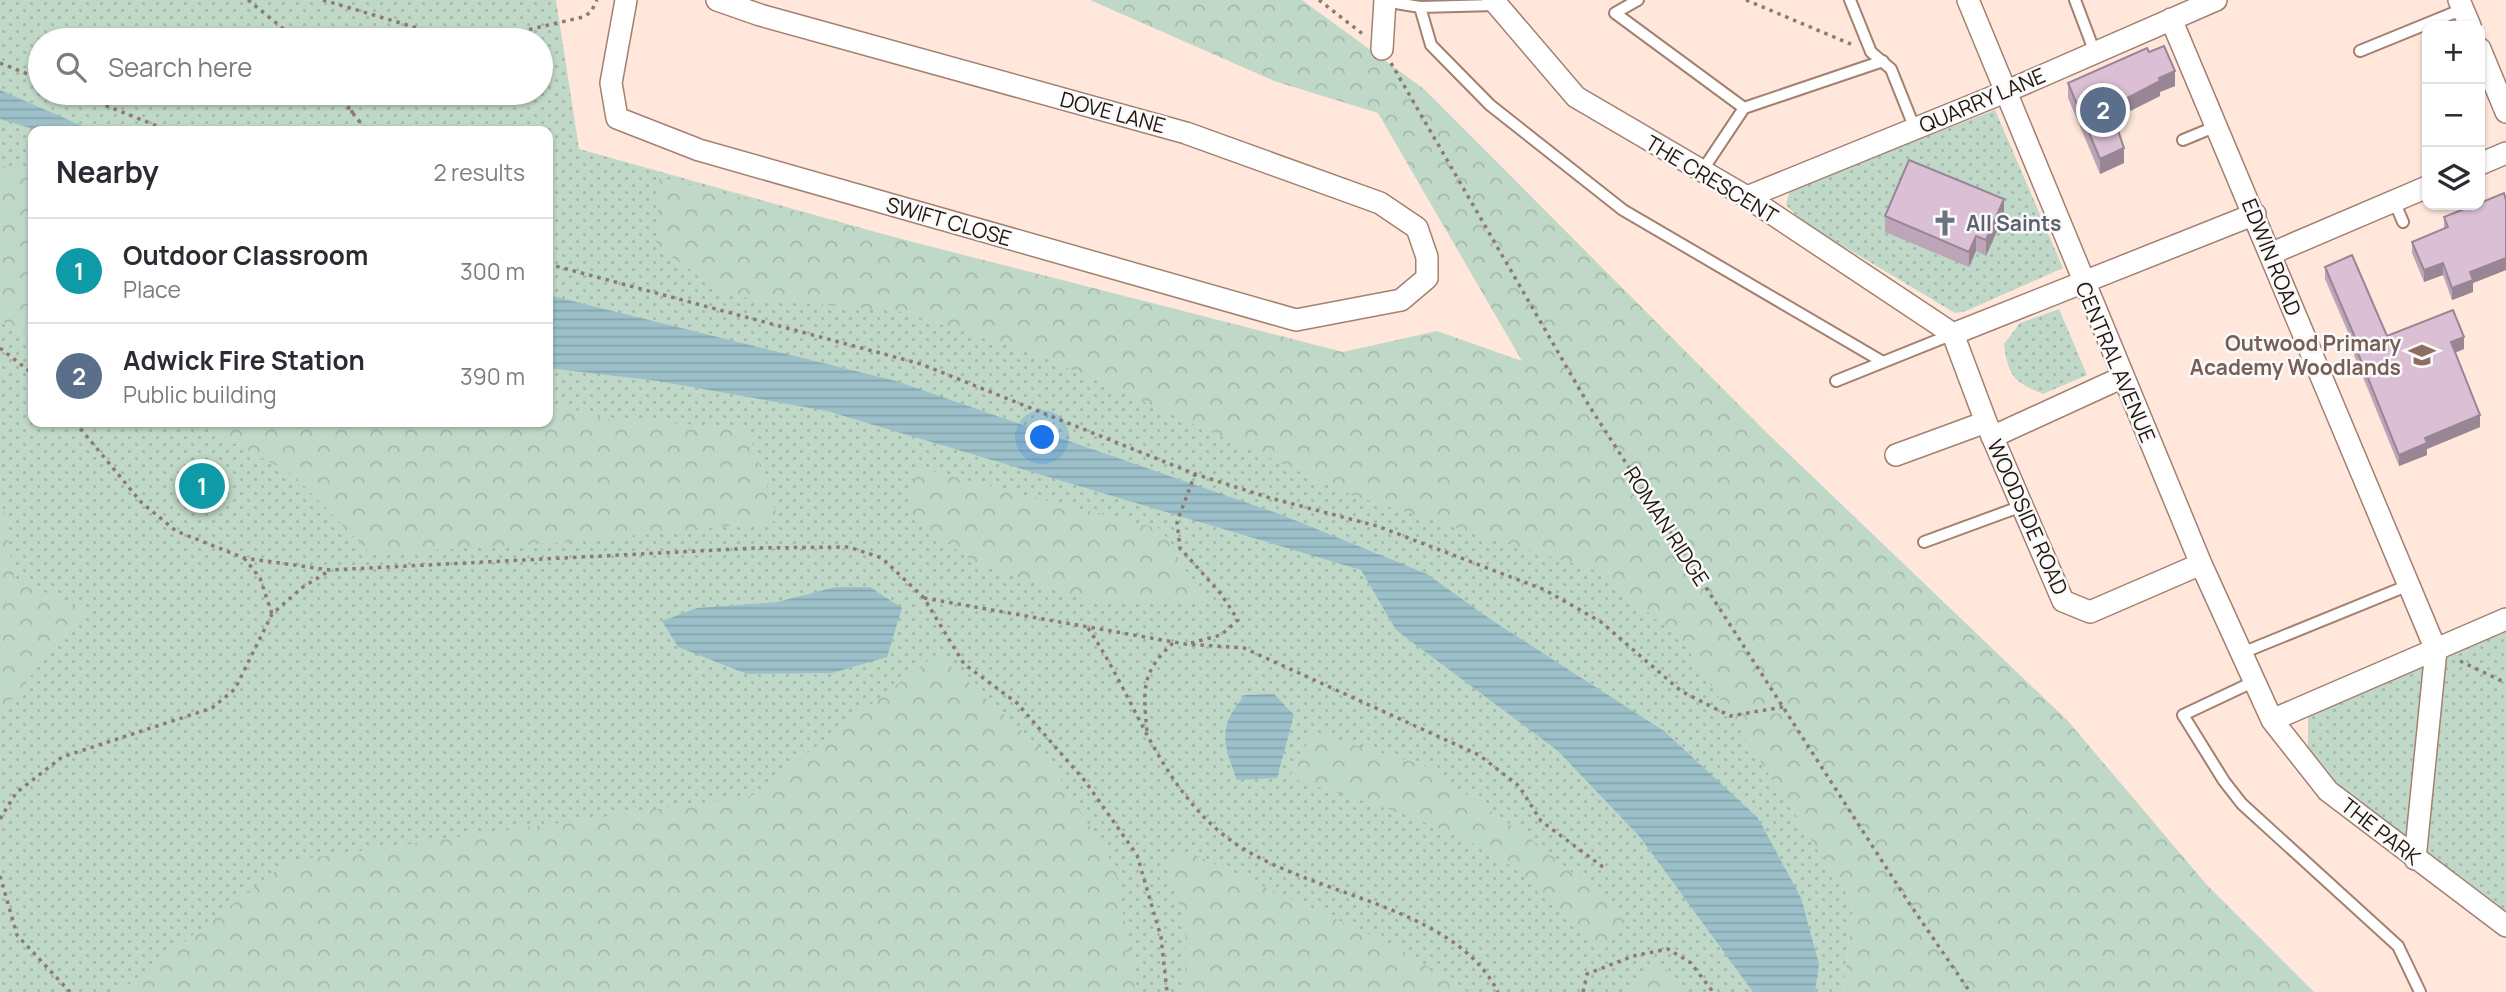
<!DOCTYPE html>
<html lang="en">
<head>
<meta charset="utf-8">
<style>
	:root { --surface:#fff; --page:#f7f7f7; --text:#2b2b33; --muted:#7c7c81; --line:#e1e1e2; --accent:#0b8043 }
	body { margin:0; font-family:Manrope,sans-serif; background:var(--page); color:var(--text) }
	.controls { position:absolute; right:21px; top:21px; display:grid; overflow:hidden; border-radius:14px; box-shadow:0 2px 5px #0004 }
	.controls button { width:63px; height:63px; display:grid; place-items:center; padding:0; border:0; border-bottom:2px solid var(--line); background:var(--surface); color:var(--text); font:35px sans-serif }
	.you { position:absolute; left:1043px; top:438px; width:24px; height:24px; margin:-18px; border:5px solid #fff; border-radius:50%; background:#1a73e8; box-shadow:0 0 0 10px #1a73e833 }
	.badge { display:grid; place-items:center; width:46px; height:46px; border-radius:50%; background:var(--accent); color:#fff; font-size:23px; font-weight:700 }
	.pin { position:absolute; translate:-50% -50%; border:4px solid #fff; box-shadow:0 2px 7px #0006 }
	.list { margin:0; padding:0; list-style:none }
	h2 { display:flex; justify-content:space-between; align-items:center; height:91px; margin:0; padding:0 28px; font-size:30px }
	h2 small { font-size:23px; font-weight:400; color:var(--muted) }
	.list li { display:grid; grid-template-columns:46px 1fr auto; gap:21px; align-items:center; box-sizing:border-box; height:105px; padding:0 28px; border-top:2px solid var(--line) }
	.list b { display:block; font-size:26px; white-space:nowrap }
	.list p { margin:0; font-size:23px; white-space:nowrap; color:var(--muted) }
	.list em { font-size:23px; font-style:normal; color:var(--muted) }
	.icon { flex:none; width:38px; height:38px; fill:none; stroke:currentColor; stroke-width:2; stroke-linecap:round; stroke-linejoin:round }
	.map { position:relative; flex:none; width:2506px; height:992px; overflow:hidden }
	.search { position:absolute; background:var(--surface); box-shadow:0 2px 5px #0004; left:28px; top:28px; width:525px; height:77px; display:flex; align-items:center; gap:18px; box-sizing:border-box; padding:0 24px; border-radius:38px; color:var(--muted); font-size:26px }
	.panel { position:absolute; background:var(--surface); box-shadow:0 2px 5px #0004; left:28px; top:126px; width:525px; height:301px; border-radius:14px }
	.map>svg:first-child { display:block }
</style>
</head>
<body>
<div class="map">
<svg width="2506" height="992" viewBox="0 0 2506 992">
	<defs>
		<pattern id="grass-dots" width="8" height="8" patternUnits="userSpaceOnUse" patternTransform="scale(1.75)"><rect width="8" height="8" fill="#c0d8c8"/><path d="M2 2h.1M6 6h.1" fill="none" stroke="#a5b9ab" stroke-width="1.8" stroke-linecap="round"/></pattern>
		<pattern id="forest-crowns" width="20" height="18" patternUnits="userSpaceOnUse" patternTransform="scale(1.75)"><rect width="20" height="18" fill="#c0d8c8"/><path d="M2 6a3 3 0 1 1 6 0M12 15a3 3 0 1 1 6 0" fill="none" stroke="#a5b9ab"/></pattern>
		<pattern id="water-rules" width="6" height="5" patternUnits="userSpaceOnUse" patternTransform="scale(1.75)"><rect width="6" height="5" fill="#9cc0c9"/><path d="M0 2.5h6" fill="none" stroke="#86a4ab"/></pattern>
	</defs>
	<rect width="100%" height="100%" fill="#ffe7dc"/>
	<path fill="url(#grass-dots)" fill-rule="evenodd" d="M0,0H556L579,149L1598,434L1853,904L1843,992H0ZM40,40H541V93H40ZM33,131H548V422H33Z
		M1995,110L2063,268L1966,311L1955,313L1803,222L1786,205L1790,190Z
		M2059,309L2087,375L2043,394C2014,382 2008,376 2004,344L2020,323Z
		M2506,628V914L2434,864L2340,786L2308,747V714Z"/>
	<path fill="url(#forest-crowns)" d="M1090,0H1302L1424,89L1768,434L2068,721L2206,884L2314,992H1843L1853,904L1683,642L1600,572L1354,496L1043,357L902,312L728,296L656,246L659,177L1343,352L1437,331L1522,361L1378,113L1274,81Z
		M0,165L33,175V338L0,320Z
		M548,402L607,419L747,428L779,521L568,542L371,554L292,474L194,422H548Z
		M915,467L1161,529L1205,603L1092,601L974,562L908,516Z
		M0,490L14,577L83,611L0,714Z
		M937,654L1041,748L1115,867L1137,992H119L289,861L751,796Z
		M1312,733L1424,765L1528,837L1628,917L1603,952C1574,923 1534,879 1499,858C1435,820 1360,800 1289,778Z
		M1188,852L1397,947L1467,992H1185L1186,927L1166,862Z
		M1656,959L1688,992H1627Z"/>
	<path fill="url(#water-rules)" d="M0,90L94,131H40L0,119Z
		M548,295L896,381L1282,515L1427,574L1490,619L1664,731L1758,818L1801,898L1819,964L1815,992H1753L1640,837L1558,751L1396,630L1361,570L827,411L658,381L548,368Z
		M836,587H870L902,608L887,657L832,673L747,674L678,647L662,621L697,608L777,602Z
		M1274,694L1294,715L1277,778L1237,780C1223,743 1217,727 1245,695Z"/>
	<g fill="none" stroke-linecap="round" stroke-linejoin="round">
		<g stroke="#a38070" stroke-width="14">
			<path id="lane" d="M1638,0L1615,13L1744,108L1883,61
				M1850,0L1871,52L1891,69L1915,129
				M2075,0L2095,53
				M1384,1L1420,7L1496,5
				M1420,7L1431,45L1490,105L1623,210L1883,362
				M2360,51L2463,9
				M2183,140L2217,126
				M1702,171L1744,108
				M2394,201L2403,222
				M1836,381L1953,334
				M1924,542L2022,506
				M2242,653L2409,585
				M2255,681L2183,715L2224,781L2242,804L2398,946L2420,992"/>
		</g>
		<g stroke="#a38070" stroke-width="24">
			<path id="street" d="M626,0L611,83L617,118L699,150L1296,320L1401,300L1427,278V257L1417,228L1380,203L1186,133L760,15L717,0
				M1493,0L1576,97L1747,197L1953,334
				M1968,0L2201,564L2272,720L2328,791L2506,926
				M2459,0L2470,26
				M2171,19L2436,650L2415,859
				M1382,49L1385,0
				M2480,49L2506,112
				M2480,164L2506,153
				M1747,197L2005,92L2216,0
				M2270,254L2427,187
				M1953,334L1986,422L2063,601L2090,612L2201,564
				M1953,334L2255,214
				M1992,437L2123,377
				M1896,455L1986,422
				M2272,720L2506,619"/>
		</g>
		<path stroke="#8d7b72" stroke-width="3.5" stroke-dasharray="3.5 5" stroke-linecap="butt" d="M248,0L297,40
			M323,0L434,33L484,40L583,17L591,12L597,0
			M1319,0L1364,35
			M1746,0L1853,45
			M389,40L432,33
			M0,63L40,79
			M1391,63L1588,404L1909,903L1970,992
			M74,93L170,131
			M337,93L367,131
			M352,93V115
			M548,264L921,364L1195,474L1270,498L1377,526L1545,590L1601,622L1681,691L1730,716L1783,707
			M0,348L33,374
			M75,422L141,502L176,531L244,558L330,570L756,548L849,547L882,558L924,598L964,664L1017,703L1085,781L1137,855L1161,937L1167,992
			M244,558L260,578L272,614
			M924,598L1185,644L1244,648L1479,755L1519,786L1541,821L1603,867
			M1088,628C1135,697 1157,782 1225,836C1302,897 1452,901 1498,992
			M1191,643L1221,635L1238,620L1221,594L1180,548L1177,522L1195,474
			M2460,661L2506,683
			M1147,731C1143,689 1141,672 1174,642
			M0,819L16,793L62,757L212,708L235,689L272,614L303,587L329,571
			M0,876L17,935L70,992
			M1583,992L1587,974L1633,956L1668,949L1691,963L1713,992"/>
		<use href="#lane" stroke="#fff" stroke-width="10"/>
		<use href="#street" stroke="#fff" stroke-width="21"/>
	</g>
	<path fill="#bca5b7" d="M2149,52L2175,86L2160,92V96L2114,119L2124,163L2100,174L2068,98V83Z
		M2506,200V270L2473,283V292L2452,300L2443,275L2424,282L2412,253V242L2444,229V217Z
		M2004,215L1986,256L1976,251L1969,267L1885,232V216Z
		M2325,267L2387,336L2464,349L2455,353L2480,427L2427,449V455L2399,466L2354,355V346L2325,279Z"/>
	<path fill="#998695" d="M2175,71V86L2160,92V96L2110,121V107L2159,78Z
		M2124,148V163L2100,174V159Z
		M2004,199V215L1986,256V240Z
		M1976,236V251L1969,267V252Z
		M2506,258V270L2473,283V292L2452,300V288L2470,272Z
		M2443,263V275L2424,282V270Z
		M2464,337V349L2451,354V342Z
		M2480,415V427L2427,449V455L2399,466V455L2425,438Z"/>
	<path fill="#dbc0d5" stroke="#998695" stroke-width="2" d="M2164,46L2175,71L2159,78L2160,81L2110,107L2124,148L2100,159L2068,83L2147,48L2149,52Z
		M1909,160L2004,199L1986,240L1976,236L1969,252L1885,216Z
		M2504,193L2506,200V258L2470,272L2473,280L2452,288L2443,263L2424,270L2412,242L2448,227L2444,217L2474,205H2480V203Z
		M2352,255L2387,336L2453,310L2464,337L2451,342L2480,415L2425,438L2427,443L2399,455L2354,343L2357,342L2325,267Z"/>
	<defs>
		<g id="church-bare" transform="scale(2.1)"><path d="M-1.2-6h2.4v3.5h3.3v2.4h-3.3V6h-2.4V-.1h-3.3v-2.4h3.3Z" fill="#6b7280" stroke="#fafafa" stroke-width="2.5" paint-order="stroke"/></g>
		<g id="school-bare" transform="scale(2.1)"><path d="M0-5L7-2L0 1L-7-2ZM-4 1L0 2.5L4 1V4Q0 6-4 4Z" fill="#8d6e63" stroke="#fafafa" stroke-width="2.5" paint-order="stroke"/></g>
	</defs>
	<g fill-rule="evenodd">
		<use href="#church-bare" x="1945" y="223"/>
		<use href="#school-bare" x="2422" y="355"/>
	</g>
	<g text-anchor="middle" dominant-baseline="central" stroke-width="5" stroke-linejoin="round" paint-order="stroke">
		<g font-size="21" fill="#23160f" stroke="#fafafa">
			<text transform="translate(1982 100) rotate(-23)">QUARRY LANE</text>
			<text transform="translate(1113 112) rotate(15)">DOVE LANE</text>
			<text transform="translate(1712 179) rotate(31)">THE CRESCENT</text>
			<text transform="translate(949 221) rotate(16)">SWIFT CLOSE</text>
			<text transform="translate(2272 257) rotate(68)">EDWIN ROAD</text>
			<text transform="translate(2116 362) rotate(67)">CENTRAL AVENUE</text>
			<text transform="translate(2028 517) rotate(66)">WOODSIDE ROAD</text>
			<text transform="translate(1667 526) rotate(57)">ROMAN RIDGE</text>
			<text transform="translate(2381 831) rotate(38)">THE PARK</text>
		</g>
		<g font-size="21" font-weight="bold" fill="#5b616d" stroke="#fafafa" text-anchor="start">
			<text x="1966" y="223">All Saints</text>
		</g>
		<g font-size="21" font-weight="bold" fill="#785e54" stroke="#fafafa" text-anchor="end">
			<text x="2401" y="343">Outwood Primary<tspan x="2401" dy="24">Academy Woodlands</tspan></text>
		</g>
	</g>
</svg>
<div class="controls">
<button>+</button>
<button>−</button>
<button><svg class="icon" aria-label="layers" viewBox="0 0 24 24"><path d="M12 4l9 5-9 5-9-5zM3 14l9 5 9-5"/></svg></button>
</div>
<div class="you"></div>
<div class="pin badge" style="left:202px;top:486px;background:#0f9aa8">1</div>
<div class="pin badge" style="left:2103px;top:110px;background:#5c6f8a">2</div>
<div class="search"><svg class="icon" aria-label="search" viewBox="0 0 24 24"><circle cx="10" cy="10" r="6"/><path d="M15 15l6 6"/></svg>Search here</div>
<section class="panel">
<h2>Nearby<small>2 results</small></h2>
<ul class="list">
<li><span class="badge" style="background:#0f9aa8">1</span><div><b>Outdoor Classroom</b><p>Place</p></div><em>300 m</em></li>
<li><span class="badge" style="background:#5c6f8a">2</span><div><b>Adwick Fire Station</b><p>Public building</p></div><em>390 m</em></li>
</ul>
</section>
</div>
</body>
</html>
